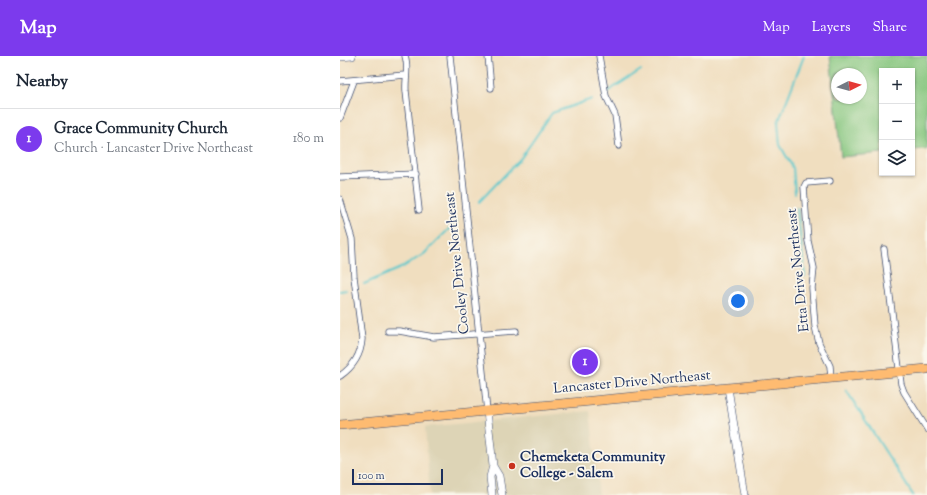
<!DOCTYPE html>
<html lang="en">
<head>
<meta charset="utf-8">
<style>
	:root { --surface:#fff; --page:#f6f6f7; --text:#1f2937; --muted:#747a83; --line:#e0e1e3; --accent:#7c3aed }
	body { margin:0; font-family:"Sorts Mill Goudy",serif; background:var(--page); color:var(--text) }
	.controls { position:absolute; right:12px; top:12px; display:grid; overflow:hidden; border-radius:0px; box-shadow:0 1px 3px #0004 }
	.controls button { width:36px; height:36px; display:grid; place-items:center; padding:0; border:0; border-bottom:1px solid var(--line); background:var(--surface); color:var(--text); font:20px sans-serif }
	.compass { position:absolute; left:491px; top:12px; width:36px; height:36px; border-radius:50%; background:var(--surface); box-shadow:0 1px 3px #0004; rotate:84deg }
	.scale { position:absolute; left:12px; bottom:10px; width:91px; box-sizing:border-box; padding-left:4px; border:2px solid #1b2f5e; border-top:0; font-size:11px; line-height:14px; white-space:nowrap; color:#1b2f5e; -webkit-text-stroke:3px #fbf7ec; paint-order:stroke }
	.you { position:absolute; left:398px; top:245px; width:14px; height:14px; margin:-10px; border:3px solid #fff; border-radius:50%; background:#1a73e8; box-shadow:0 0 0 6px #1a73e833 }
	.badge { display:grid; place-items:center; width:26px; height:26px; border-radius:50%; background:var(--accent); color:#fff; font-size:13px; font-weight:700 }
	.pin { position:absolute; translate:-50% -50%; border:2px solid #fff; box-shadow:0 1px 4px #0006 }
	.list { margin:0; padding:0; list-style:none }
	h2 { display:flex; justify-content:space-between; align-items:center; height:52px; margin:0; padding:0 16px; font-size:17px }
	h2 small { font-size:13px; font-weight:400; color:var(--muted) }
	.list li { display:grid; grid-template-columns:26px 1fr auto; gap:12px; align-items:center; box-sizing:border-box; height:60px; padding:0 16px; border-top:1px solid var(--line) }
	.list b { display:block; font-size:15px; white-space:nowrap }
	.list p { margin:0; font-size:13px; white-space:nowrap; color:var(--muted) }
	.list em { font-size:13px; font-style:normal; color:var(--muted) }
	.icon { flex:none; width:22px; height:22px; fill:none; stroke:currentColor; stroke-width:2; stroke-linecap:round; stroke-linejoin:round }
	.map { position:relative; flex:none; width:587px; height:439px; overflow:hidden }
	header { display:flex; align-items:center; gap:24px; box-sizing:border-box; height:56px; padding:0 20px; background:var(--accent); color:#fff }
	header strong { font-size:19px }
	nav { display:flex; gap:22px; margin-inline-start:auto; font-size:14px }
	main { display:flex }
	aside { flex:1; background:var(--surface) }
	.map>svg:first-child { display:block }
</style>
</head>
<body>
<header>
<strong>Map</strong>
<nav><a>Map</a><a>Layers</a><a>Share</a></nav>
</header>
<main>
<aside>
<h2>Nearby<small></small></h2>
<ul class="list">
<li><span class="badge">1</span><div><b>Grace Community Church</b><p>Church · Lancaster Drive Northeast</p></div><em>180 m</em></li>
</ul>
</aside>
<div class="map">
<svg width="587" height="439" viewBox="0 0 587 439">
	<rect width="100%" height="100%" fill="#fbf7ec"/>
	<filter id="ink" filterUnits="userSpaceOnUse"><feTurbulence type="fractalNoise" baseFrequency=".025" numOctaves="2"/><feDisplacementMap in="SourceGraphic" scale="8" xChannelSelector="R" yChannelSelector="G"/><feConvolveMatrix kernelMatrix="1 2 1 2 8 2 1 2 1" color-interpolation-filters="sRGB"/></filter>
	<filter id="wash" filterUnits="userSpaceOnUse"><feTurbulence type="fractalNoise" baseFrequency=".012" numOctaves="4" result="noise"/><feDisplacementMap in="SourceGraphic" scale="16" xChannelSelector="R" yChannelSelector="G"/><feGaussianBlur stdDeviation="0.9" result="paint"/><feColorMatrix in="noise" values="0 0 0 0 0 0 0 0 0 0 0 0 0 0 0 0 0 1.4 0 .05"/><feComposite in="paint" operator="in"/></filter>
	<g filter="url(#wash)">
		<rect width="100%" height="100%" fill="#f0debf"/>
		<path fill="#ddd4b6" d="M250,355L259,439H90L85,371Z"/>
		<path fill="#84c57d" stroke="#507a6e" fill-rule="evenodd" d="M490,0H587V93L572,94V15H542V97L501,101ZM497,18H521V42H497Z"/>
		<g fill="none" stroke-linecap="round" stroke-linejoin="round">
			<path stroke="#59c7cc" stroke-width="2" d="M267,36L301,14
				M455,137L453,112L440,89L438,67L464,0
				M139,146L181,102L212,57L252,43
				M457,152L465,220
				M24,228L63,211L84,198L117,165
				M0,235L6,234
				M506,334L573,439"/>
		</g>
	</g>
	<g filter="url(#ink)">
		<g fill="none" stroke-linecap="round" stroke-linejoin="round">
			<g stroke="#3b496d" stroke-width="7">
				<path id="minor" d="M65,0C69,11 65,23 66,35L79,154
					M110,0L147,355
					M148,0L151,32
					M259,0L266,40L275,59L279,90
					M0,25L65,19
					M0,62L14,25
					M0,121L76,118
					M490,125L466,127L464,131L468,185L474,212L472,232L475,270L479,287L490,310L491,322
					M0,143L12,183L14,221L22,283C21,299 13,311 0,320
					M544,193L561,328L564,336L587,373
					M48,275H59L94,281L176,275"/>
			</g>
			<g stroke="#3b496d" stroke-width="8">
				<path id="tertiary" d="M0,1L12,0
					M388,332L405,439
					M147,355L153,410L159,420L162,439
					M152,439L150,421L153,410"/>
			</g>
			<g stroke="#3b496d" stroke-width="10">
				<path id="primary" d="M0,369L587,313"/>
			</g>
			<use href="#minor" stroke="#fff" stroke-width="5.5"/>
			<use href="#tertiary" stroke="#fff" stroke-width="7"/>
			<use href="#primary" stroke="#febb71" stroke-width="9"/>
		</g>
	</g>
	<circle fill="#c8321e" stroke="#fbf7ec" stroke-width="1.5" cx="172" cy="410" r="4"/>
	<g text-anchor="middle" dominant-baseline="central" stroke-width="3.5" stroke-linejoin="round" paint-order="stroke">
		<g font-size="14" fill="#1b2f5e" stroke="#fbf7ec">
			<text transform="translate(118 207) rotate(-96)">Cooley Drive Northeast</text>
			<text transform="translate(459 214) rotate(-96)">Etta Drive Northeast</text>
			<text transform="translate(292 327) rotate(-5)">Lancaster Drive Northeast</text>
		</g>
		<g font-size="14" font-weight="bold" fill="#1b2f5e" stroke="#fbf7ec" text-anchor="start">
			<text x="180" y="402">Chemeketa Community<tspan x="180" dy="16">College - Salem</tspan></text>
		</g>
	</g>
</svg>
<div class="controls">
<button>+</button>
<button>−</button>
<button><svg class="icon" aria-label="layers" viewBox="0 0 24 24"><path d="M12 4l9 5-9 5-9-5zM3 14l9 5 9-5"/></svg></button>
</div>
<svg class="compass" viewBox="-18 -18 36 36"><path d="M0-13l5 13h-10z" fill="#e53935"/><path d="M0 13l5-13h-10z" fill="#747a83"/></svg>
<div class="scale">100 m</div>
<div class="you"></div>
<div class="pin badge" style="left:245px;top:306px">1</div>
</div>
</main>
</body>
</html>
